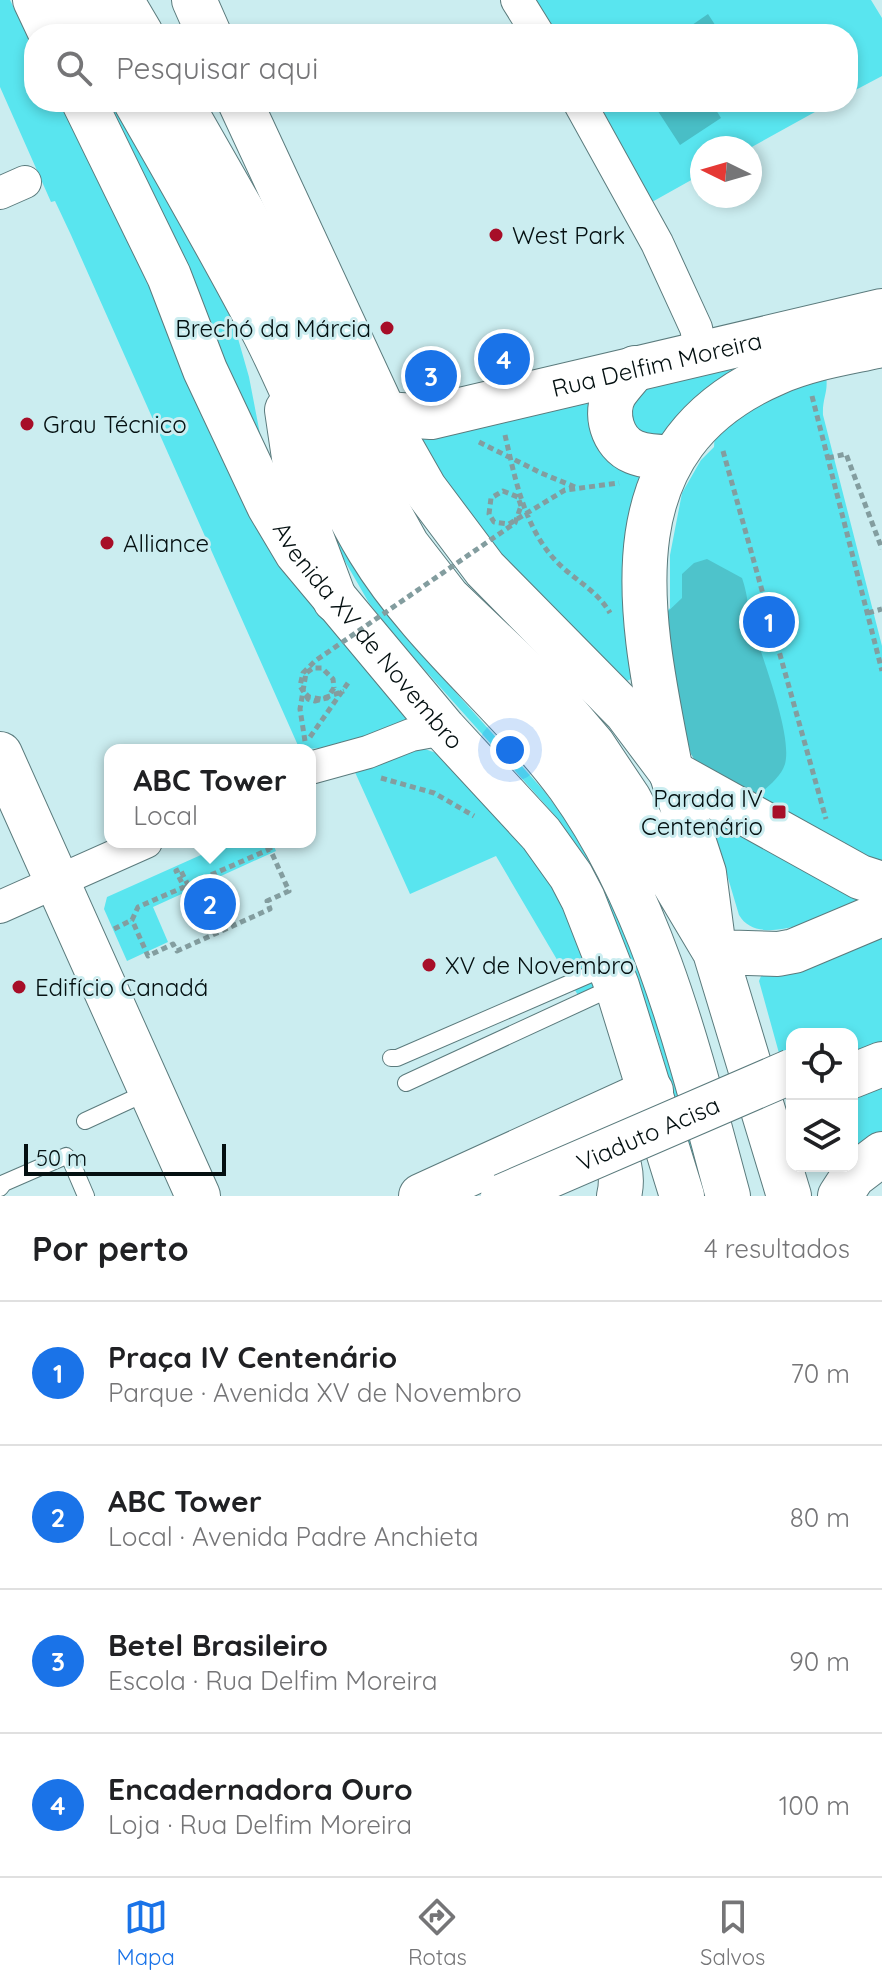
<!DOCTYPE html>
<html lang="pt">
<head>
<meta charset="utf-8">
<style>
	:root { --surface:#fff; --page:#f6f6f6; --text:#202124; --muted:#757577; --line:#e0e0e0; --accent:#1a73e8 }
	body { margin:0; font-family:Quicksand,sans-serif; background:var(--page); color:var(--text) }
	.controls { position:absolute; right:24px; bottom:24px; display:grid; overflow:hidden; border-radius:16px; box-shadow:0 4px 12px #0003 }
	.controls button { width:72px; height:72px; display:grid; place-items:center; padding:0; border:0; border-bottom:2px solid var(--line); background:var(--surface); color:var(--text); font:40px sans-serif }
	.compass { position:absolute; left:690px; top:136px; width:72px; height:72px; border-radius:50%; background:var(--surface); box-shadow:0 4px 12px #0003; rotate:275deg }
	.scale { position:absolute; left:24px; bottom:20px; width:202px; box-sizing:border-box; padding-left:8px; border:4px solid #041011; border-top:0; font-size:22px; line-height:28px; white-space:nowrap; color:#041011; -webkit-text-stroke:6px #cbedf0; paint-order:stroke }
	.you { position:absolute; left:510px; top:750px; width:28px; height:28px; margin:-20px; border:6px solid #fff; border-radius:50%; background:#1a73e8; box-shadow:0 0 0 12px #1a73e833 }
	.badge { display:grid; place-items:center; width:52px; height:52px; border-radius:50%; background:var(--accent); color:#fff; font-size:26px; font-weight:700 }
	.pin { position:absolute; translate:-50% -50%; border:4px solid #fff; box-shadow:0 2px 8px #0006 }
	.popup { position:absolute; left:104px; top:744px; width:212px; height:104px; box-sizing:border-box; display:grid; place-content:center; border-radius:16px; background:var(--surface); filter:drop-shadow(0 2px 6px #0005); font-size:26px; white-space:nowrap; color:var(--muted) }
	.popup b { font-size:30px; color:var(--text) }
	.popup::after { content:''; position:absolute; left:50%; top:100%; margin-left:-16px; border:16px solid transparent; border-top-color:var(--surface) }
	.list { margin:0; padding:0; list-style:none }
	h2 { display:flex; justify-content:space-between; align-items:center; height:104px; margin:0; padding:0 32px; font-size:34px }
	h2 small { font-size:26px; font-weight:400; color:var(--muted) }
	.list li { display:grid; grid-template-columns:52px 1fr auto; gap:24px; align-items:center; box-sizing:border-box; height:144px; padding:0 32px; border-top:2px solid var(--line) }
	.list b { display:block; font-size:30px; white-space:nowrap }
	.list p { margin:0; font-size:26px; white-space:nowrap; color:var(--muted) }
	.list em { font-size:26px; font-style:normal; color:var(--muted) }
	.icon { flex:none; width:44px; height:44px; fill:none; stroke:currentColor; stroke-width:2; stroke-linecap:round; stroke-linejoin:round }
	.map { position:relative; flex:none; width:882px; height:1196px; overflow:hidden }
	.search { position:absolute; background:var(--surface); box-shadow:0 4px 12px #0003; left:24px; right:24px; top:24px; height:88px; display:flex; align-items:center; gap:20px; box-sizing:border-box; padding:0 28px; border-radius:32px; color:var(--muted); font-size:30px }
	.sheet { height:680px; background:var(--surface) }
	nav { display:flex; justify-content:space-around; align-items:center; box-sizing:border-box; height:112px; border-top:2px solid var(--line); background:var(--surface); font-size:22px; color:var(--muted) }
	nav a { display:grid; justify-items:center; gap:4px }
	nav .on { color:var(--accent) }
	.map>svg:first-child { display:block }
</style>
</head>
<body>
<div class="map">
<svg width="882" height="1196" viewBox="0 0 882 1196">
	<rect width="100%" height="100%" fill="#cbedf0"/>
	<path fill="#59e5ef" d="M0,0H10L34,48V102H61L262,507L409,719L365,743L300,750L71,235L55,201L51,202L0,87Z
		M530,0H871L882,18V76L848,94V34H552Z
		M102,102H120L215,278L237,335L249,377L265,460Z
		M594,102H833L750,148H702V174L652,202Z
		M788,344L662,439L632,429L627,393Z
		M825,372C830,390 822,397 823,415L882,646V870L868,866L691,754L674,692L661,618L670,608V555L682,493L701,460L714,447L715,431L730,417Z
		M589,401L644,475L633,678L625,682L481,541L419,437Z
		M322,502L392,617L416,648L545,792L588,850L640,967L709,1196H703L657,1037L637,982L583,854L550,810L398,640L369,603L335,544Z
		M422,748L439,754L547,869L598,989L579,997L496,856L410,894L354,770Z
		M709,814L867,897C839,909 761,953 739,915Z
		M230,842H272L276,851L153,907L168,942L127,961L104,909L107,897Z
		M882,936V1134L852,1151V1034H792V1100L759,981L761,976L796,973Z"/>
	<path fill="#4ec3cb" d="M707,559L742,578C747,592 748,606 751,620C760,653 793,734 785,764C780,780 763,789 753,801L698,766L691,754L674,692L661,618L682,598V574L694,563Z"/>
	<path fill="#49bec6" d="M708,14L721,34H679Z
		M652,102H711L721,118L680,145Z"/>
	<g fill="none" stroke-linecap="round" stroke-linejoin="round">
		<g stroke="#5b7b7d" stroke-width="18">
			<path id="lane" d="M391,1058H397L607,967
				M406,1083L616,986
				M85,1121L150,1091
				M0,1188L4,1183L66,1156L71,1161L86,1196"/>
		</g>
		<g stroke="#5b7b7d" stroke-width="34">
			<path id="street" d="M517,0L538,34
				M579,102L657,243L696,328L701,352
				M0,193L25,182
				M310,768L368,752L411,735L444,729
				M0,907L146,842"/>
		</g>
		<g stroke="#5b7b7d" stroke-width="46">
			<g id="secondary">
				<path d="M635,368C629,376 621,384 615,393C604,413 612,443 634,452C646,457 659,457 671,457"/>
				<path id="s1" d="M385,414L431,417L882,311"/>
				<path d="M0,754L198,1196"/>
				<path d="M671,772C642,622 599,449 776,373C810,358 846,353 882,345"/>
			</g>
		</g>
		<g stroke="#5b7b7d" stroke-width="46">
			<g id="primary">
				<path d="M35,0L51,34"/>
				<path d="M194,0L209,34"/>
				<path id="s2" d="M84,102L169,276L205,370L269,506L297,553L444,729L541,834L571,876L583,899L617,986L682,1196"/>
				<path d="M240,102L396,438L425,489L485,569L626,712L671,772L860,877L882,884"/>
				<path d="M852,1076L882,1064"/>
				<path d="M585,1126C612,1138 626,1167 619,1196"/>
				<path d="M421,1196L651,1091"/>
			</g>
		</g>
		<g stroke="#5b7b7d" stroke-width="46">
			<path id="highway" d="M78,0L97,34
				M121,0L141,34
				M136,102C180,179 224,255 265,334C301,405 328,482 369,550C423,639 508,703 569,786C655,906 690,1056 728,1196
				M180,102L244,214L282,289L376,489L407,545L448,598L553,698L593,745L629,799L668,873L715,952L789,1196
				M287,410L302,512L335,600
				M671,772L704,873L712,934
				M715,952L778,954L794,951L882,914
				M840,1196L853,1176L882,1154"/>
		</g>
		<path stroke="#839d9f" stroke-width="5" stroke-dasharray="6 4" stroke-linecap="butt" d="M812,396L882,671
			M505,435C515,478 524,527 556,561C574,580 597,590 610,613
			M479,442L541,473L575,487
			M723,451L826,819
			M828,458L846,454L882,549
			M521,506L518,497L503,491L491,498L489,514L494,522L509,524L565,490L619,483
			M868,613L882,609
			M306,694L309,697L321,699L344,691
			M310,737L348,683
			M305,741L300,709L306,673L313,668H322L333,679L334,688
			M381,778L434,793L474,816
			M114,929L132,920L138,907L184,887L176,871L180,869L188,885L270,849L289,891L267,901L270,909L177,951L173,944L148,956L132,920"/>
		<use href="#lane" stroke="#fff" stroke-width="16"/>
		<use href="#street" stroke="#fff" stroke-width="32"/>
		<use href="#secondary" stroke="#fff" stroke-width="44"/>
		<use href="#primary" stroke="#fff" stroke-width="44"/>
		<use href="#highway" stroke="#fff" stroke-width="44"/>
		<g stroke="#5b7b7d" stroke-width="46" stroke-linecap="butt">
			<g id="primary-bridge">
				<path id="s3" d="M503,1196L792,1071"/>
			</g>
		</g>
		<path stroke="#839d9f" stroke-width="5" stroke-dasharray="6 4" stroke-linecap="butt" d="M334,688L327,698L315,701L308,699L300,686L303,673L315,661L515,523L521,506"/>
		<use href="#primary-bridge" stroke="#fff" stroke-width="44"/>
	</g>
	<g fill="#a70e28" stroke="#cbedf0" stroke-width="3">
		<circle cx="496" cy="235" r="8"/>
		<circle cx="387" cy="328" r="8"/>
		<circle cx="27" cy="424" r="8"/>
		<circle cx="107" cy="543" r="8"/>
		<rect x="771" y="804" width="16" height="16" rx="4"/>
		<circle cx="429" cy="965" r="8"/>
		<circle cx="19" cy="987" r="8"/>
	</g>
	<g text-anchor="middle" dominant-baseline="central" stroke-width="6" stroke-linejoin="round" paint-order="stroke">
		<g font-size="24" fill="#041011" stroke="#cbedf0" text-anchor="start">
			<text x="512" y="235">West Park</text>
			<text x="371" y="328" text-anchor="end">Brechó da Márcia</text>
			<text x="43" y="424">Grau Técnico</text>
			<text x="123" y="543">Alliance</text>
			<text x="763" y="798" text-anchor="end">Parada IV<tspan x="763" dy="28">Centenário</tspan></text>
			<text x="445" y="965">XV de Novembro</text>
			<text x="35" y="987">Edifício Canadá</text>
		</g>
		<g font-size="24" fill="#041011" stroke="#cbedf0">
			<text stroke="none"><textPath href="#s1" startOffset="278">Rua Delfim Moreira</textPath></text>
			<text stroke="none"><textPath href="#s2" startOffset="608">Avenida XV de Novembro</textPath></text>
			<text stroke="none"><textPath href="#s3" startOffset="158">Viaduto Acisa</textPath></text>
		</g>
	</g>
</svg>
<div class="controls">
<button><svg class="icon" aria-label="locate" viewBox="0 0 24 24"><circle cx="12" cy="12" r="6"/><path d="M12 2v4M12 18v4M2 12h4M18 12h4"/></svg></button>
<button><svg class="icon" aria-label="layers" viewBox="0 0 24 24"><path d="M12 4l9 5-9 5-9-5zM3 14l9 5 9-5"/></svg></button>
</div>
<svg class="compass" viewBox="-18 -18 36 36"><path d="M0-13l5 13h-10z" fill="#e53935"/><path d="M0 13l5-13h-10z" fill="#757577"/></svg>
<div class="scale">50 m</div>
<div class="you"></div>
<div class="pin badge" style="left:769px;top:622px">1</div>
<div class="pin badge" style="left:210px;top:904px">2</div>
<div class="popup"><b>ABC Tower</b>Local</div>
<div class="pin badge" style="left:431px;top:376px">3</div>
<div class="pin badge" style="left:504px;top:359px">4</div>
<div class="search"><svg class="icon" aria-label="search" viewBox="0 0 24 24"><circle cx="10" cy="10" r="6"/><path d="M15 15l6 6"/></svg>Pesquisar aqui</div>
</div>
<section class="sheet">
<h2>Por perto<small>4 resultados</small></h2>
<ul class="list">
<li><span class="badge">1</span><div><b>Praça IV Centenário</b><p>Parque · Avenida XV de Novembro</p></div><em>70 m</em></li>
<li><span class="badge">2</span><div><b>ABC Tower</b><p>Local · Avenida Padre Anchieta</p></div><em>80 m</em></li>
<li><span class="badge">3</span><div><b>Betel Brasileiro</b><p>Escola · Rua Delfim Moreira</p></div><em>90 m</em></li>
<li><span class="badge">4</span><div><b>Encadernadora Ouro</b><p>Loja · Rua Delfim Moreira</p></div><em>100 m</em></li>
</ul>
</section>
<nav>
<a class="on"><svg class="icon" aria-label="map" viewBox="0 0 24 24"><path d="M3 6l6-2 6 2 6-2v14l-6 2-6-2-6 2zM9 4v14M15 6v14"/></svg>Mapa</a>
<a><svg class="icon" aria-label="directions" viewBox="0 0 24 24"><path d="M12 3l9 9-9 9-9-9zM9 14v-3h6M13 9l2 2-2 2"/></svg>Rotas</a>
<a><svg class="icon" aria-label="saved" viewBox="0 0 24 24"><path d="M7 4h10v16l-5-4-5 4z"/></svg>Salvos</a>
</nav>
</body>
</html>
